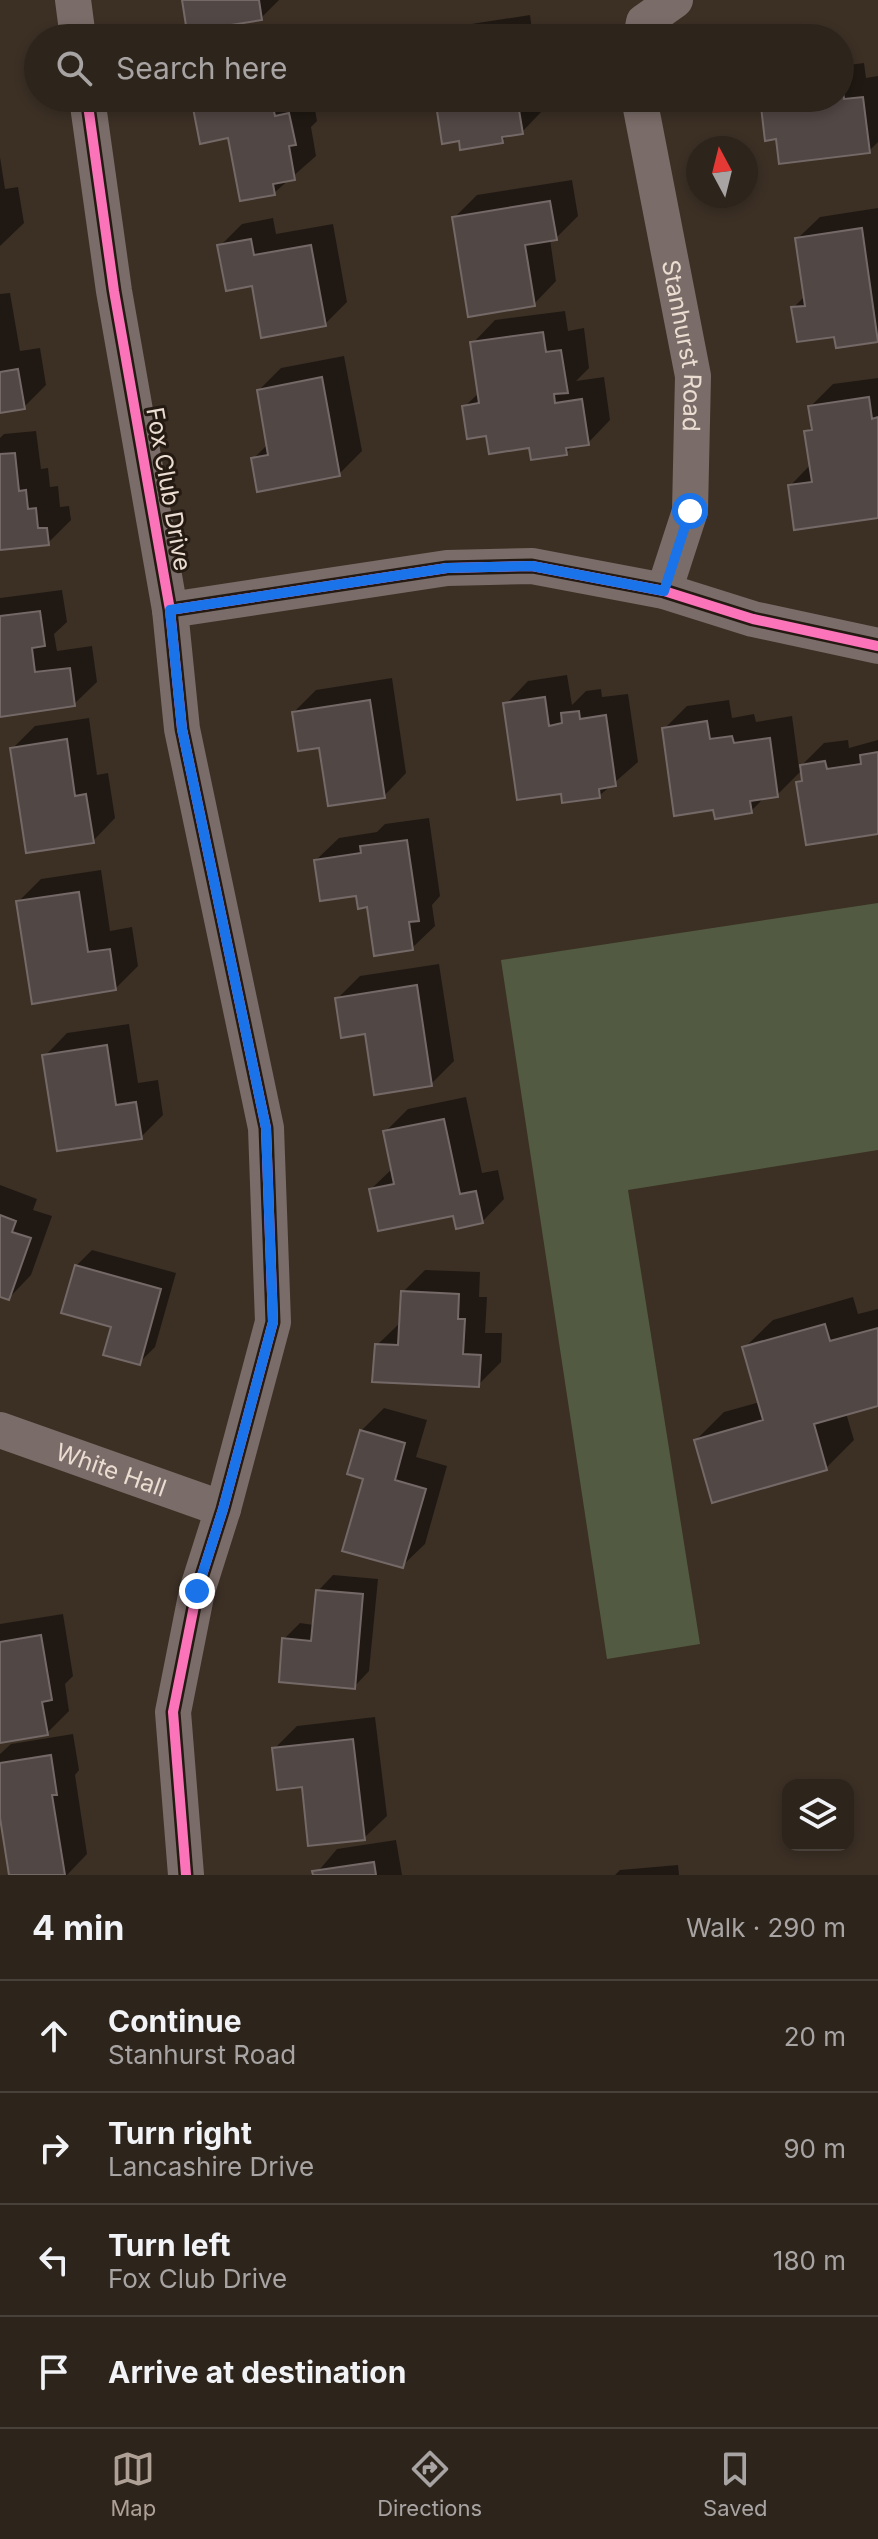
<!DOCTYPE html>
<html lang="en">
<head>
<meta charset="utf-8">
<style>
	:root { --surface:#2d241c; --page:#393029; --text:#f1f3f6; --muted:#a7a4a3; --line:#48413b; --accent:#aea095 }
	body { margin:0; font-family:Inter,sans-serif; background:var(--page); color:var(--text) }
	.controls { position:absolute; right:24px; bottom:24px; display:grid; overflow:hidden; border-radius:16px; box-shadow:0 4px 12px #0003 }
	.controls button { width:72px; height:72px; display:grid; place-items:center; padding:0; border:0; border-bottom:2px solid var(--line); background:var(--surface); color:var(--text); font:40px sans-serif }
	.compass { position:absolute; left:686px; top:136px; width:72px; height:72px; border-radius:50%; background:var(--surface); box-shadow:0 4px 12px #0003; rotate:353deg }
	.stop { position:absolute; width:24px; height:24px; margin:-18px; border:6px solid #1a73e8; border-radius:50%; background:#fff }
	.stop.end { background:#1a73e8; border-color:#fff; box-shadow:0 2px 8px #0008 }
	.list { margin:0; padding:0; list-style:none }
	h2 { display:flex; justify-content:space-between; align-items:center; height:104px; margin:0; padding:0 32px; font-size:34px }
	h2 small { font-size:26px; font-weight:400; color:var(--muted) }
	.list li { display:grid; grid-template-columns:52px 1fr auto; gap:24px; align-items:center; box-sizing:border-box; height:112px; padding:0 32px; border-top:2px solid var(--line) }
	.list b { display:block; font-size:30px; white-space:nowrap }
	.list p { margin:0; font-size:26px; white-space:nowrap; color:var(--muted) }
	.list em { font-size:26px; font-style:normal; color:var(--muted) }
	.icon { flex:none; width:44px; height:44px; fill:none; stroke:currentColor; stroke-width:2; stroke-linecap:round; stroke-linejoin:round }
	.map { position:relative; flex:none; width:878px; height:1875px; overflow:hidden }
	.search { position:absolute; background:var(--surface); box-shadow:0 4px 12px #0003; left:24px; right:24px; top:24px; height:88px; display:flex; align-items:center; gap:20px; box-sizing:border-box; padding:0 28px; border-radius:44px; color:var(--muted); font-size:30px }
	.sheet { height:552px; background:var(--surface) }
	nav { display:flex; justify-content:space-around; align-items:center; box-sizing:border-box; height:112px; border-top:2px solid var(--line); background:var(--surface); font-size:22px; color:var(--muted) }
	nav a { display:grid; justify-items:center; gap:4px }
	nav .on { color:var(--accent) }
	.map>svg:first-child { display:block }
</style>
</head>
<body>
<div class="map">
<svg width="878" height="1875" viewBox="0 0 878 1875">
	<rect width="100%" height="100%" fill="#3c3025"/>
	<path fill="#525b41" d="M878,903V1150L628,1190L700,1644L607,1659L501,960Z"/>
	<path fill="#0007" d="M184,0H279L261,18Z
		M530,15L533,38H441L452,27Z
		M864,63L866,78L878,76V142L869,151L778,137L762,98H840V66Z
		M199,98H313L317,121L311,127L316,156L274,193L230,136L194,104Z
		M437,98H543L544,109L522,132L510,133L502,141L461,138Z
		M0,157L5,189L18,187L24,223L0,246Z
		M572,180L578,216L556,238L550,239L556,281L534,304L454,218L477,195Z
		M878,208V340L838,346L836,335L793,308L806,295L797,239L820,217Z
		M273,218L276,234L333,224L347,302L325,324L254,284L220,246L242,224Z
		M10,293L20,351L40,348L46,385L24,407L0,411V294Z
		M565,311L568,331L584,328L589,368L576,381L604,377L610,420L588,443L574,445L566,453L488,434L464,407L480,392L473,343L495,320Z
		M344,356L362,451L339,474L253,459L268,444L259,390L281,368Z
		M878,378V516L790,486L811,464L807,432L813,425L810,407L833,384Z
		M36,431L41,469L48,468L50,487L58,486L60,507L69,506L71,520L48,543L0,548V438L4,434Z
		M62,590L67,622L54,634L57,651L92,646L97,682L74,704L0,715V598Z
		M567,675L572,705L586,691L601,689L602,697L628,694L638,762L599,796L562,792L506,704L528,681Z
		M392,678L406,773L384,796L320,746L294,712L316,690Z
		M729,700L732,718L754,714L756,722L792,716L799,768L824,743L848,740L849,748L878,740V832L798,783L803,777L802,770L777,795L766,796L751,811L715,807L664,729L687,706Z
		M89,718L97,775L108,773L115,818L93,841L12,749L35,726Z
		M429,818L440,896L432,905L435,926L412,948L357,894L316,860L339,838L377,832L385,824Z
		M101,870L110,931L132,927L138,966L115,989L18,902L41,879Z
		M439,964L454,1061L431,1084L366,1032L337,999L360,976Z
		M129,1024L138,1083L158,1080L163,1115L141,1137L45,1056L67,1033Z
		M466,1097L482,1173L498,1170L504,1199L482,1222L371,1189L393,1168L385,1132L408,1109Z
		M0,1185L37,1199L33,1210L52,1216L31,1275L9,1298L0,1295Z
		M92,1250L176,1273L155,1347L139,1363L76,1266Z
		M425,1270L480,1272L479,1297H487L485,1333H502L501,1362L478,1385L377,1345L401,1322L403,1292Z
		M853,1297L858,1314L878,1309V1404L846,1413L854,1440L826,1468L696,1440L724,1412L760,1402L744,1348L773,1320Z
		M384,1408L427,1420L416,1457L447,1466L425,1544L402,1566L366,1477L361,1431Z
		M333,1575L378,1579L369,1671L354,1687L284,1639L300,1623L314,1625L318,1591Z
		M63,1614L73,1676L65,1684L69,1711L47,1733L0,1741V1624Z
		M375,1717L387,1816L364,1838L303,1785L274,1749L297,1726Z
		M73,1734L79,1770L75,1775L87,1854L67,1875H11L0,1805V1754L11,1744Z
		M396,1840L402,1875H315L337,1849Z
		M678,1865L679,1875H615L620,1870Z"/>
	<path fill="#514745" stroke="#746967" stroke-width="2" d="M182,0H259L262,20L187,32Z
		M842,84L844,99L863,97L870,153L779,164L776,139L765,141L760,98H840Z
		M217,98H271L275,116L289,113L296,145L289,146L295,180L273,184L275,195L240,201L228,138L200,144L192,103Z
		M435,98H517L523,134L502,137L503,143L460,150L459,141L442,144Z
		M550,201L557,240L525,245L535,306L468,317L452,217Z
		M862,228L878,342L836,348L834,337L797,342L791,307L805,306L795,238Z
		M251,239L254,255L311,245L326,326L261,338L252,286L226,291L217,245Z
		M543,332L546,352L561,350L568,393L554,394L555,403L582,399L589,445L566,448L567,455L531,460L529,448L489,454L486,436L467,439L462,406L479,403L470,342Z
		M18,369L25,409L0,413V372Z
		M322,377L340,476L257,492L251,458L268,455L257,390Z
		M869,397L872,419L878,417V518L794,530L788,485L812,482L804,431L812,430L808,406Z
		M15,453L19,491L26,490L28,509L36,508L38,528H47L49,545L0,550V454Z
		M40,611L45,646L32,648L35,672L70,668L75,706L0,717V616Z
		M545,697L549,726L562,723L561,713L579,711L580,719L606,715L616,786L599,789L600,798L562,803L561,794L517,800L503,703Z
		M370,700L385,798L328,806L319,748L298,751L292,712Z
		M707,721L710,739L732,736L734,743L770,738L778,797L750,801L752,813L715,819L713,810L674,816L662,728Z
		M67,739L75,796L86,794L94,843L26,853L10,748Z
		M878,752V834L806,845L796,782L802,781L800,765L825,761L827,769L861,764L860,755Z
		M407,840L419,921L409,922L413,950L374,956L367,907L358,909L356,896L320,901L314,860L361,853L360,846Z
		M79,892L88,952L110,949L116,990L32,1004L16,901Z
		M417,985L432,1086L374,1095L365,1034L341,1038L335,998Z
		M107,1045L116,1105L136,1102L142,1139L57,1151L42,1055Z
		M444,1119L460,1194L476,1191L483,1223L456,1229L453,1216L378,1231L369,1189L394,1184L383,1131Z
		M0,1215L16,1221L12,1232L31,1238L9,1300L0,1297Z
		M75,1265L161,1289L140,1365L103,1355L111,1327L61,1313Z
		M401,1291L459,1294L458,1319H465L463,1354L481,1355L479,1387L372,1382L375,1344L398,1345Z
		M825,1324L830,1341L878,1328V1406L814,1424L827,1470L712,1503L694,1440L763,1420L742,1347Z
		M360,1430L405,1443L395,1480L426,1489L403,1568L342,1551L363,1479L347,1474Z
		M316,1590L363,1594L355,1689L279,1682L282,1638L311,1641Z
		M41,1635L52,1700L42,1702L48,1735L0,1743V1642Z
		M353,1739L365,1840L308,1846L302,1787L277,1790L272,1748Z
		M51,1755L57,1795H52L65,1875H9L0,1818V1763Z
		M374,1862L376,1875H313L312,1871Z"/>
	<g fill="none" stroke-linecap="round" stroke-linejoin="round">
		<g stroke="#7a6c68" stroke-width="36">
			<path d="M73,0L78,38"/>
			<path d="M641,38L644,22L675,0"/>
			<path d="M87,98L114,291L170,610L182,729L266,1128L273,1322L223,1509L197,1591L173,1712L186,1875"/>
			<path id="s1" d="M639,98L693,376L690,511L664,591"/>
			<path d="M170,610L447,568L532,566L664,591L753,619L878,646"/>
			<path id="s2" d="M0,1430L223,1509"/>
		</g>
		<g stroke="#241a12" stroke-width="15">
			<path id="cycleway" d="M87,98L114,291L170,610L182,729L266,1128L273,1322L223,1509L197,1591L173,1712L186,1875
				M170,610L447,568L532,566L664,591L753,619L878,646"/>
		</g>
		<use href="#cycleway" stroke="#fb73b8" stroke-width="10"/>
	</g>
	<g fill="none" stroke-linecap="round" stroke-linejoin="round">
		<path stroke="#1a73e8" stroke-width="10" d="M197,1591L223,1509L273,1322L266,1128L182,729L170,610L447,568L532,566L664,591L690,511"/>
	</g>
	<g text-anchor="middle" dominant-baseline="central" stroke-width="6" stroke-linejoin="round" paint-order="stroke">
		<g font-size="24" fill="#ebddd1" stroke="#241a12">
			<text stroke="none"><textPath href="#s1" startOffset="252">Stanhurst Road</textPath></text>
			<text transform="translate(169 489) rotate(80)">Fox Club Drive</text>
			<text stroke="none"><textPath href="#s2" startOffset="118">White Hall</textPath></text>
		</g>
	</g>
</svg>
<div class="controls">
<button><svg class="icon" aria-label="layers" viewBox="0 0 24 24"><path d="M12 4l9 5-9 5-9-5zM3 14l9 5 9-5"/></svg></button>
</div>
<svg class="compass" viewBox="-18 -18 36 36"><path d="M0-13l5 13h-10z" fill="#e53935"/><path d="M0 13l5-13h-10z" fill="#a7a4a3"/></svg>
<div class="stop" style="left:690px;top:511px"></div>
<div class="stop end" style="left:197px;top:1591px"></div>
<div class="search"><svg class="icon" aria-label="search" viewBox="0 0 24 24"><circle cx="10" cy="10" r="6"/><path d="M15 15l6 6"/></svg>Search here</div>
</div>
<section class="sheet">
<h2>4 min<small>Walk · 290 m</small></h2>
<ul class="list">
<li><svg class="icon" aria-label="ahead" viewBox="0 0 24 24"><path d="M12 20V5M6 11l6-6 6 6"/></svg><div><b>Continue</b><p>Stanhurst Road</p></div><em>20 m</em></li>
<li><svg class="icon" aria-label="right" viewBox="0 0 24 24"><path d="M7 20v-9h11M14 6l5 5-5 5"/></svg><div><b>Turn right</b><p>Lancashire Drive</p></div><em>90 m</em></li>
<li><svg class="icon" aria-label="left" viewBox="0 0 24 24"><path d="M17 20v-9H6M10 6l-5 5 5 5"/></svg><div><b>Turn left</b><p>Fox Club Drive</p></div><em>180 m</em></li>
<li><svg class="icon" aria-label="arrive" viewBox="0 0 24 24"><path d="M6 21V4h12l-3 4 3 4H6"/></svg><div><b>Arrive at destination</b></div></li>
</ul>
</section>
<nav>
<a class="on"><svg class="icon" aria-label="map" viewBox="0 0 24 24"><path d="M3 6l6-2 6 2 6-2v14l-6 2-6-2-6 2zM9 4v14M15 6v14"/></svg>Map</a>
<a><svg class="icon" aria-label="directions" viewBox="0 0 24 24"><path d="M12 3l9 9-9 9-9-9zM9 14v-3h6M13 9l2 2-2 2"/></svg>Directions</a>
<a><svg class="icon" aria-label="saved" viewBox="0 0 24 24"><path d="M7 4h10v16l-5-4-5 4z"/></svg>Saved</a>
</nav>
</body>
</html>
